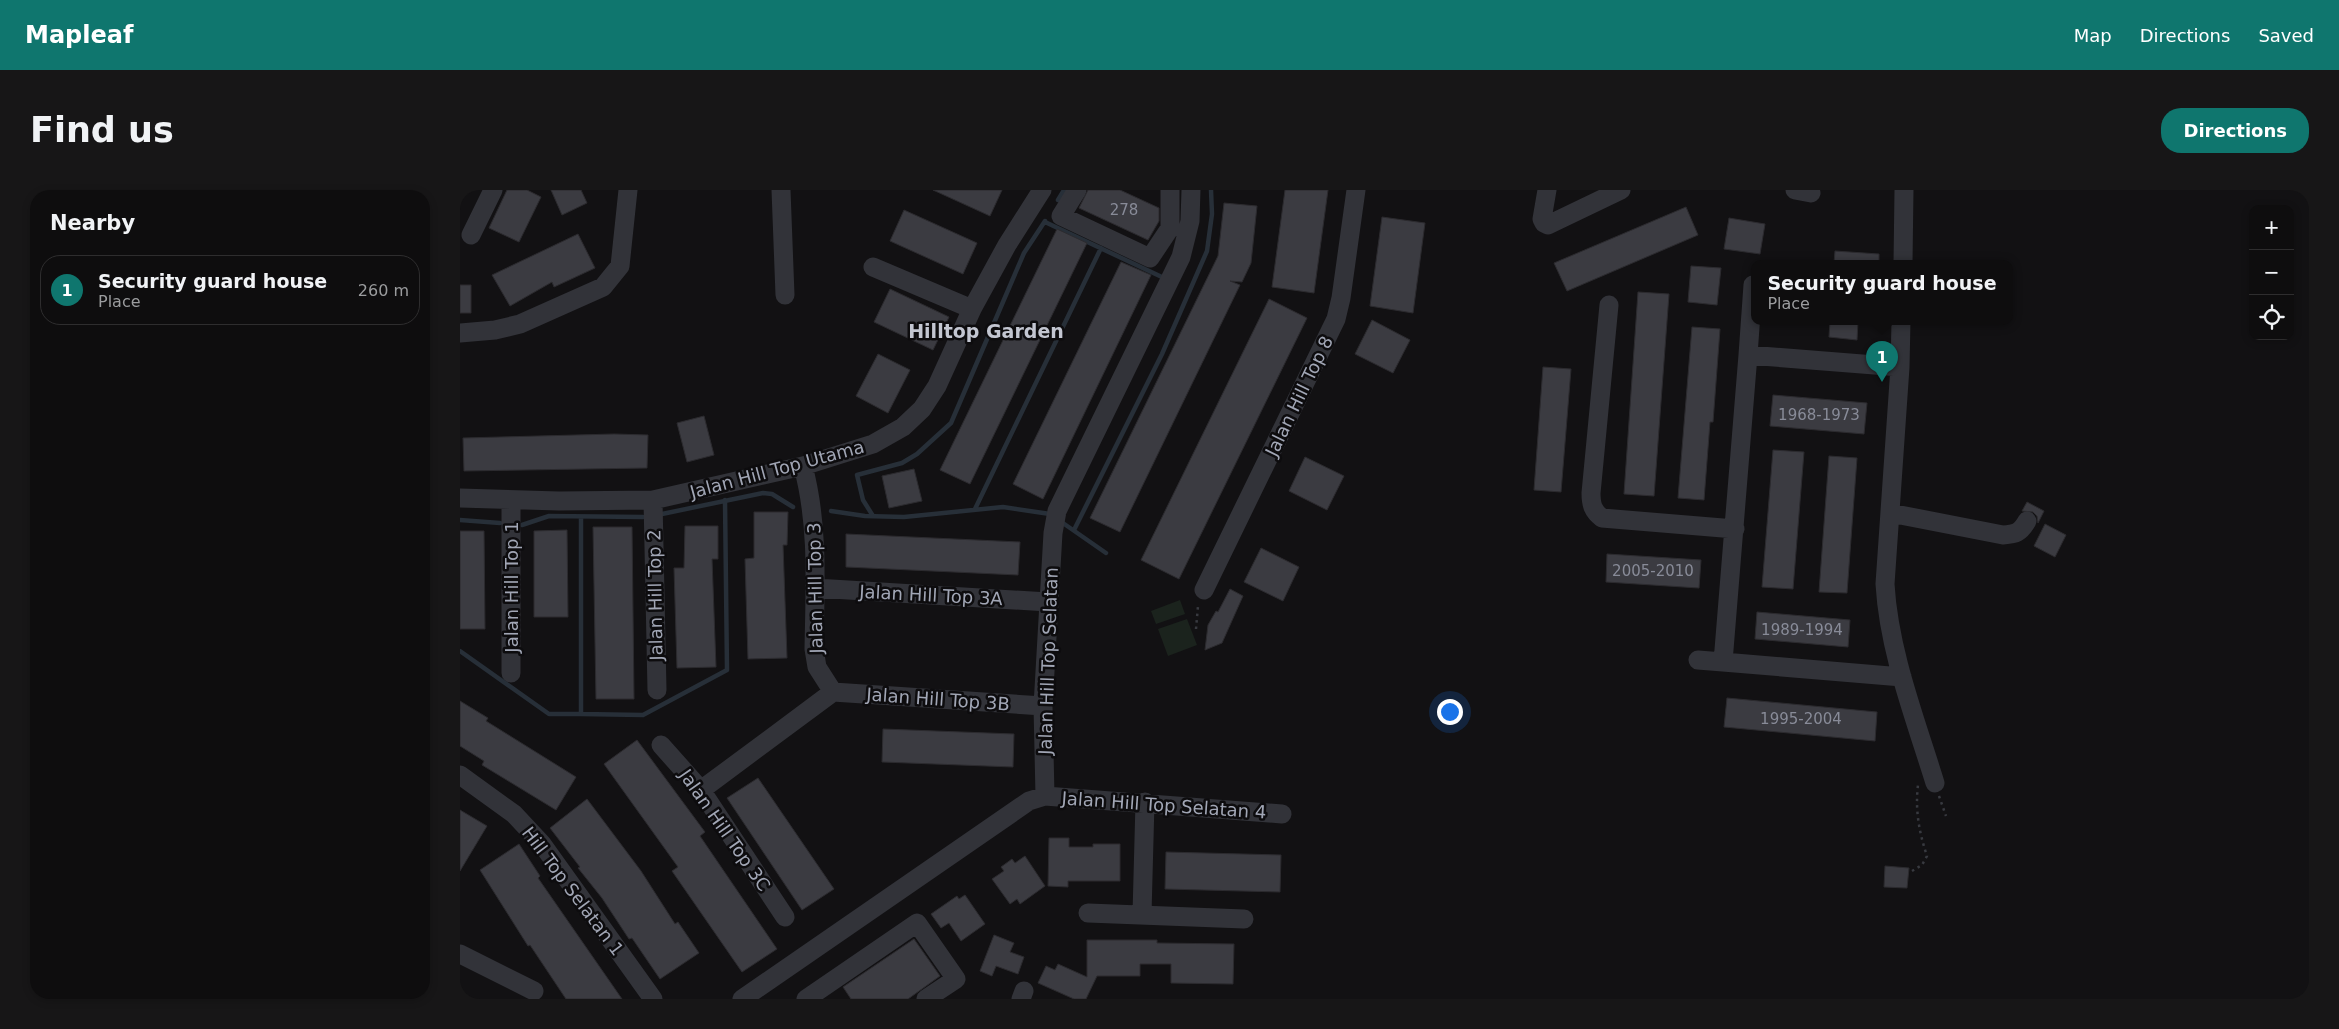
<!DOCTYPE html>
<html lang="en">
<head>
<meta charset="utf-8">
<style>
	:root { --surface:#0e0d0e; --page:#171617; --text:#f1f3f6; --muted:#9b9c9e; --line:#2e2d2e; --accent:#0f766e }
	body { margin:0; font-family:"DejaVu Sans",sans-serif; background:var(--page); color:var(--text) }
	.controls { position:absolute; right:15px; top:15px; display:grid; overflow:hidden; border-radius:10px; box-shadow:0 2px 8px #0003 }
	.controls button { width:45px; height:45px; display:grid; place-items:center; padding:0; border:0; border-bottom:1px solid var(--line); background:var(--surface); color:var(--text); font:25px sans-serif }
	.you { position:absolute; left:989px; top:521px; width:18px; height:18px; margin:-12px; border:4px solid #fff; border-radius:50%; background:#1a73e8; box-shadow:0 0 0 8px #1a73e833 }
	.badge { display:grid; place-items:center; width:32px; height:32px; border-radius:50%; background:var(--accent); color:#fff; font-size:16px; font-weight:700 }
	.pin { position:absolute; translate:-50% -41px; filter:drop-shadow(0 1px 2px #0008) }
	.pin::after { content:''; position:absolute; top:26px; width:18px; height:15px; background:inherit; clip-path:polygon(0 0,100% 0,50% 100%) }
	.popup { position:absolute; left:1291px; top:70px; width:262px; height:65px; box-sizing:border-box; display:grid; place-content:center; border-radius:10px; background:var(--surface); filter:drop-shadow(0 1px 4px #0005); font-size:16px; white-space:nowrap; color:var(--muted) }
	.popup b { font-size:19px; color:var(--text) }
	.popup::after { content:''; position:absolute; left:50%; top:100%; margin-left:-10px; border:10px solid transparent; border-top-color:var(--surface) }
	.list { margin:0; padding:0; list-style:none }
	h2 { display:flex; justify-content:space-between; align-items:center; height:65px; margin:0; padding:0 20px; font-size:21px }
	h2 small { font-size:16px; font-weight:400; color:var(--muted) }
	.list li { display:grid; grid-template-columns:32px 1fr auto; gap:15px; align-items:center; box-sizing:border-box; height:70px; margin:0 10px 10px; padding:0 10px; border:1px solid var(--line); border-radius:20px }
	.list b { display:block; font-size:19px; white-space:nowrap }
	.list p { margin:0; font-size:16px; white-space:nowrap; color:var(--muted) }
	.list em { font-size:16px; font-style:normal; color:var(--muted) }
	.icon { flex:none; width:28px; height:28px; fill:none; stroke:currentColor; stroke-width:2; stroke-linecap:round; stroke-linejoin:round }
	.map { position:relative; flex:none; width:1849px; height:809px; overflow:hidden; border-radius:20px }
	header { display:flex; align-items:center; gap:30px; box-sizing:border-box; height:70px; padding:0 25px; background:var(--accent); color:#fff }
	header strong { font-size:24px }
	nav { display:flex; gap:28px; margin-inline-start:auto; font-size:18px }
	.intro { display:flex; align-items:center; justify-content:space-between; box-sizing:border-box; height:120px; padding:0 30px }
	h1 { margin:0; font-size:35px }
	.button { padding:12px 22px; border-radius:20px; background:var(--accent); color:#fff; font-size:18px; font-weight:700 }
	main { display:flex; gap:30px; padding:0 30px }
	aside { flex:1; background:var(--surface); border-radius:20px; box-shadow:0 2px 8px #0003 }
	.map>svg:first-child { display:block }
</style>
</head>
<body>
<header>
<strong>Mapleaf</strong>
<nav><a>Map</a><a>Directions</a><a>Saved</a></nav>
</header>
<div class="intro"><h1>Find us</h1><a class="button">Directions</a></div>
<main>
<aside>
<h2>Nearby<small></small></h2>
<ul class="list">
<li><span class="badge">1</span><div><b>Security guard house</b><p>Place</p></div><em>260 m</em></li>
</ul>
</aside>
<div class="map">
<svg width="1849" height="809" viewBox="0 0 1849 809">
	<rect width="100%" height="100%" fill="#121113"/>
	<path fill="#1b231d" d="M720,410L725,424L696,434L691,421Z
		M727,429L737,455L708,466L698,439Z"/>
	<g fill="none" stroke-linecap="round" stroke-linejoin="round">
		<path stroke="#272f38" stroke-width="4.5" d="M598,10L604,0
			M585,32L704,88L703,90
			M515,319L641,58
			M371,321L405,326L444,327L543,317L590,324
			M202,324L303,303L312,304L333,317
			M413,326L403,310L397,285L442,273L457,264L491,233L564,63L585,31
			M0,330L40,333
			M600,331L646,363
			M62,335L89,326L183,327
			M614,340L702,164L747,61L752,24L751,0
			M0,461L89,524H121V327
			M121,524L183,525L267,480L265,310"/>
	</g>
	<path fill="#3b3b41" stroke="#2c2b2f" d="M47,0H67L81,7L59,52L29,38Z
		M91,0H121L127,13L102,25Z
		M473,0H542L530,26Z
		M628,0H660L699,18V31L688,50L619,18Z
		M825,0H868L854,103L812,97Z
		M764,13L797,16L791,73L782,92L770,91L780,95L660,342L630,328L758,66Z
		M1226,17L1238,45L1107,101L1094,73Z
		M444,20L517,53L503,84L430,51Z
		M922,27L965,33L953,123L910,116Z
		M1269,28L1305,34L1300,64L1264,59Z
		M597,39L627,53L510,294L480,280Z
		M118,44L135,78L94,97L92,92L50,116L32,85Z
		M1375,61L1419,64V73H1374Z
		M661,72L691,85L583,309L553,294Z
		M1231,76L1261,78L1257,115L1228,112Z
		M0,95H11V123H0Z
		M430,99L489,127L473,160L414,132Z
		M1178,102L1209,104L1194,306L1164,304Z
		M809,109L847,128L719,389L681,370Z
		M912,130L950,150L933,183L895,164Z
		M1370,131H1398L1397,150L1369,147Z
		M1232,137L1260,139L1253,232H1250L1244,310L1218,308Z
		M418,164L450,180L428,223L396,206Z
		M1083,177L1111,179L1101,302L1074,300Z
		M1313,205L1407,213L1404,244L1310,236Z
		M244,226L254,265L227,272L217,233Z
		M154,244L188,245L187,278L4,281L3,248Z
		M1313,260L1344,262L1333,399L1302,397Z
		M1369,266L1397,268L1387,403L1359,402Z
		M845,267L884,286L867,320L829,301Z
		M454,279L462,311L429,318L422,286Z
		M1567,312L1584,321L1578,333L1577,326L1573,322L1562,321Z
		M294,322H328L327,355H323L327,468L288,469L285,369L294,368Z
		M1585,334L1606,345L1595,367L1574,356Z
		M225,336H258V369H252L256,477L217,478L214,378H224Z
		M133,337H172L174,509H136Z
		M107,340L108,427H74V341Z
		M0,341H24L25,439H0Z
		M386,344L560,352L558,385L386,377Z
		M801,358L839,377L823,411L784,392Z
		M1147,364L1241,370L1239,398L1146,392Z
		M770,399L783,406L762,453L745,460L748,435L756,421L758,422Z
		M1297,422L1390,430L1388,457L1295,449Z
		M1267,508L1417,522L1415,551L1264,537Z
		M0,511L28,528L26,531L116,587L96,620L22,575L24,571L0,556Z
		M423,539L554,544L553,577L422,572Z
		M177,550L245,642L240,646L317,759L282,782L212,681L218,677L144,574Z
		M298,588L374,699L342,720L267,608Z
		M127,609L181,681L215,734L218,732L239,763L200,789L172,748L169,749L142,708L118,678L120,677L90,638Z
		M0,620L27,636L0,681Z
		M589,648H609V657H633V654H660V691H608V697L588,696Z
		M59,654L80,686L78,688L162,809H106L70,755L68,756L20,680Z
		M706,662L821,665L820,702L705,699Z
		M565,666L585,696L560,714L557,709L550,714L532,689L544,681L541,677L552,669L555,673Z
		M1425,676L1449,678L1447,698L1424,697Z
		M505,705L525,734L501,751L489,733L481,738L471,724L497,706L499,709Z
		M534,745L554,753L550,762L564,767L558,784L536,776L532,786L520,781Z
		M454,749L480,786L448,809H391L383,797Z
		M627,750H697V753L774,754L773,794L711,793V774H680V786H637L626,809H614L578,793L586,776L595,780L598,774L627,787Z"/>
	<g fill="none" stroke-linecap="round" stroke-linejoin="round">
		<path stroke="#383a40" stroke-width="2.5" stroke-dasharray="2.5 4" stroke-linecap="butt" d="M736,439L738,416
			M1479,606L1486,626
			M1452,681L1462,675L1467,666C1459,642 1455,620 1458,595"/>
		<path stroke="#323339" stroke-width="19" d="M321,0L325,105
			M617,0L601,26L690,68L710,38V0
			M1087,0L1082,29L1084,33L1088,35L1161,0
			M1335,0L1351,3
			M11,45L33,0
			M1443,73L1444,0
			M413,77L512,119
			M1149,115L1131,303C1131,315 1133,321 1142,328L1275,339
			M1441,131L1440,177L1425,394C1429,462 1455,528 1475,593
			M0,143L35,140L60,134L143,97L160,76L168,0
			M1288,165L1293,95
			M1440,177L1288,165L1263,472L1442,487
			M0,308L99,311L193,310L343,276L413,254L443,237L462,219L477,196L512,119L547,55L582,0
			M51,310V483
			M193,310L197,500
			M1430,323L1543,345C1556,344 1560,343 1567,331
			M355,398L588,412
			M744,400L876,129L881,108L896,0
			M1238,470L1263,472
			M373,502L583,516
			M201,555L241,600L325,727
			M0,585L54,624L82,654L193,809
			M241,600L373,502L357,477L354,459C355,397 359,336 343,276
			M585,606L822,624
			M628,723L784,729
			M682,724L685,612
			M0,764L74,801
			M282,809L569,611L585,606L583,516L593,343L597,321L721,67L730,31L731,0
			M346,809L457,733L496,789L466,809
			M561,809L564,801"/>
	</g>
	<g text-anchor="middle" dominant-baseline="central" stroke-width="5" stroke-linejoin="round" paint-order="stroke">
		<g font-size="15" fill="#888b98">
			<text x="664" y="20">278</text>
			<text x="1359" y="225">1968-1973</text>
			<text x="1193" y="381">2005-2010</text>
			<text x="1342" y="440">1989-1994</text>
			<text x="1341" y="529">1995-2004</text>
		</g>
		<g font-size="18" fill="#a1a6b5" stroke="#0d0c0e">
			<text transform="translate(839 206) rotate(-64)">Jalan Hill Top 8</text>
			<text transform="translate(317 279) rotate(-15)">Jalan Hill Top Utama</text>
			<text transform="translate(51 397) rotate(-90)">Jalan Hill Top 1</text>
			<text transform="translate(355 398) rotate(-91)">Jalan Hill Top 3</text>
			<text transform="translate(195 405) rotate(-91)">Jalan Hill Top 2</text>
			<text transform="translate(471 405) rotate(3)">Jalan Hill Top 3A</text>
			<text transform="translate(588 471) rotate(-88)">Jalan Hill Top Selatan</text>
			<text transform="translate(478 509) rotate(4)">Jalan Hill Top 3B</text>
			<text transform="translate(704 615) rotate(4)">Jalan Hill Top Selatan 4</text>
			<text transform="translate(265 640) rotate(55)">Jalan Hill Top 3C</text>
			<text transform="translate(113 701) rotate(53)">Hill Top Selatan 1</text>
		</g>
		<g font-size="19" font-weight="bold" fill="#c3c6d1" stroke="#0d0c0e">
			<text x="526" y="141">Hilltop Garden</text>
		</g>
	</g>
</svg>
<div class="controls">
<button>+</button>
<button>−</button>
<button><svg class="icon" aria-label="locate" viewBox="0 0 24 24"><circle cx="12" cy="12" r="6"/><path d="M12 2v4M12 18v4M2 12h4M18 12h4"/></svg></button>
</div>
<div class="you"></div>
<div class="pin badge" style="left:1422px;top:192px">1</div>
<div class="popup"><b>Security guard house</b>Place</div>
</div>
</main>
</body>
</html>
